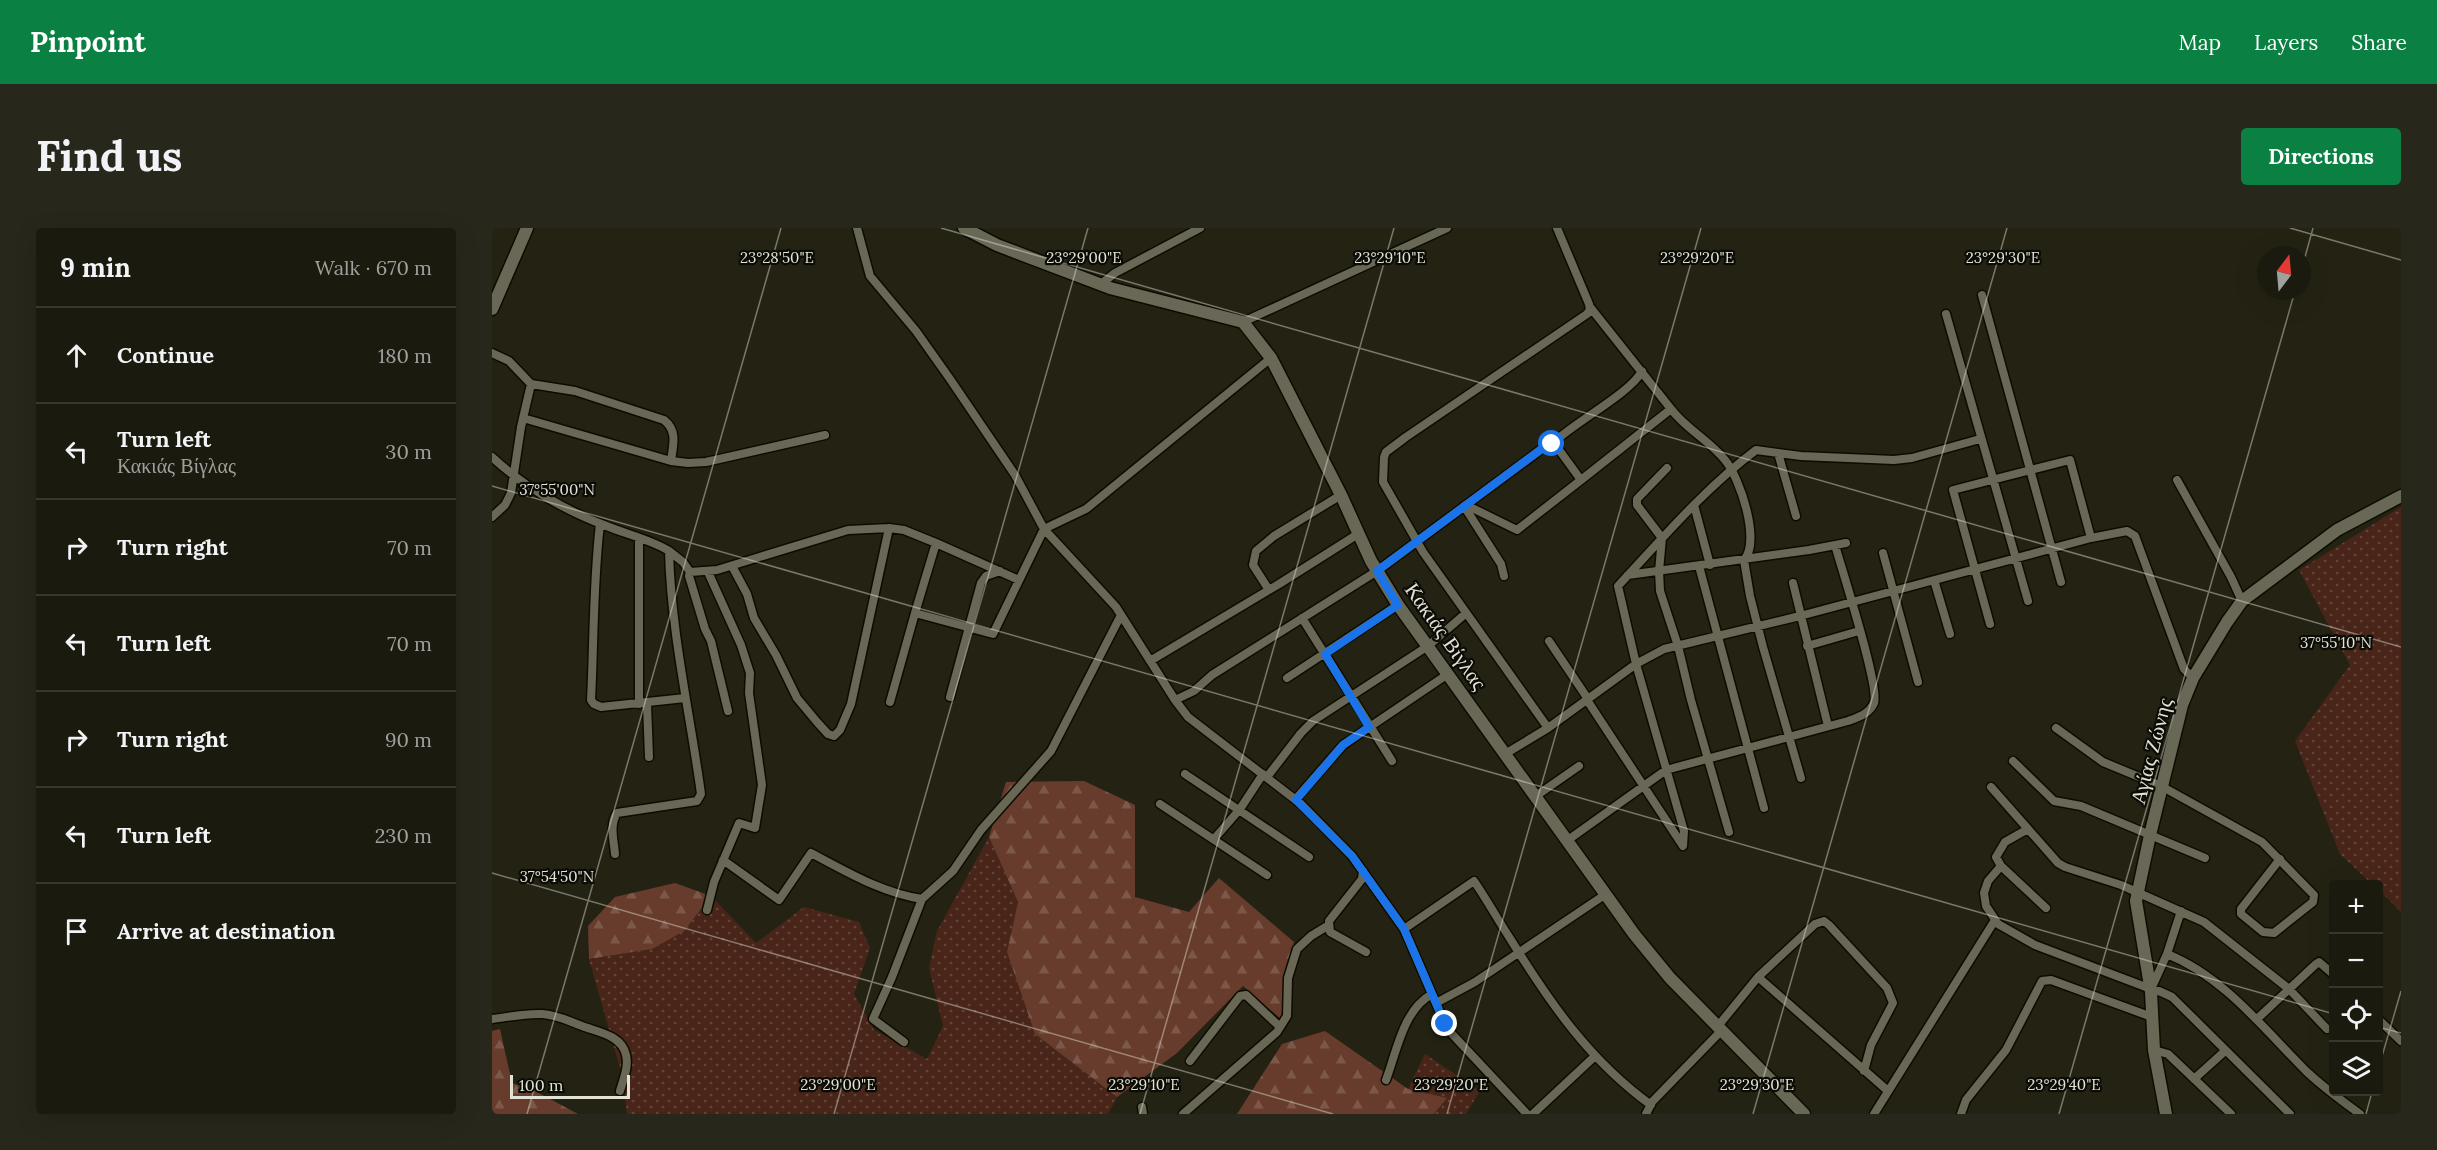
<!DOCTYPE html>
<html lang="en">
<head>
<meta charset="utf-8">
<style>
	:root { --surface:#1b1a0e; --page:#28271c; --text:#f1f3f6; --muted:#a0a19e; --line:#39382e; --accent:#0b8043 }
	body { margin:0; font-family:Lora,serif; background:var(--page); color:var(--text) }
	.controls { position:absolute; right:18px; bottom:18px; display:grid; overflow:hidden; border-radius:6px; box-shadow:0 6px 24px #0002 }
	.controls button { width:54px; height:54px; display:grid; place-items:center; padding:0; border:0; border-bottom:2px solid var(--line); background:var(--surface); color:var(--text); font:30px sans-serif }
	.compass { position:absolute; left:1765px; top:18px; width:54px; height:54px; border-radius:50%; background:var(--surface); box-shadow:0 6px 24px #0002; rotate:16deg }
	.scale { position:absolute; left:18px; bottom:15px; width:120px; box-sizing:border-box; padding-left:6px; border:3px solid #e2e2d7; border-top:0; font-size:16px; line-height:21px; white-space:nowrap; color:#e2e2d7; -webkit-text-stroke:4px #0c0c06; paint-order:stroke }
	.stop { position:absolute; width:18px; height:18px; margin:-14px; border:4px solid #1a73e8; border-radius:50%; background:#fff }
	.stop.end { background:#1a73e8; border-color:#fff; box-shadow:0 2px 6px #0008 }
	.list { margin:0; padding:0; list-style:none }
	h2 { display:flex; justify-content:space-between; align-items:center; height:78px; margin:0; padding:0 24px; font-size:26px }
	h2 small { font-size:20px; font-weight:400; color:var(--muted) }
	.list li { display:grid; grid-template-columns:39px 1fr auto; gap:18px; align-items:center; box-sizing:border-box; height:96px; padding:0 24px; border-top:2px solid var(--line) }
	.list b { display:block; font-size:22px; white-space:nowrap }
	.list p { margin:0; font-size:20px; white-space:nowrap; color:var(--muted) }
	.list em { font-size:20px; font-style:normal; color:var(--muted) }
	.icon { flex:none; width:33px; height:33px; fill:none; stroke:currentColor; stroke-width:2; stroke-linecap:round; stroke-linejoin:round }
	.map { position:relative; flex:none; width:1909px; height:886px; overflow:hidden; border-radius:6px }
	header { display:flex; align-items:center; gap:36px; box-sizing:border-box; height:84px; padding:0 30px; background:var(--accent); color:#fff }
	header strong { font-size:28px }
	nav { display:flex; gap:33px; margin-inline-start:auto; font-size:21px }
	.intro { display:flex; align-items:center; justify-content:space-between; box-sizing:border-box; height:144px; padding:0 36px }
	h1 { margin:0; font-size:42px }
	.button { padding:15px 27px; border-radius:6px; background:var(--accent); color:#fff; font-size:21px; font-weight:700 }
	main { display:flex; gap:36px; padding:0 36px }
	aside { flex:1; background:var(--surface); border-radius:6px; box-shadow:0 6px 24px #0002 }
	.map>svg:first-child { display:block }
</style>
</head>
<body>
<header>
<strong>Pinpoint</strong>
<nav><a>Map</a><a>Layers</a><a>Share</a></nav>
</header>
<div class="intro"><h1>Find us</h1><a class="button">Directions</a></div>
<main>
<aside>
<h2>9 min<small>Walk · 670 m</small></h2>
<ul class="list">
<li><svg class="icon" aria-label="ahead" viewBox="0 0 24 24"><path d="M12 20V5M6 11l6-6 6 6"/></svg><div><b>Continue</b></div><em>180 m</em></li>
<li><svg class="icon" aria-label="left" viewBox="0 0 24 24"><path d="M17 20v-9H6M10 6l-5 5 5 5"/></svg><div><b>Turn left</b><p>Κακιάς Βίγλας</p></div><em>30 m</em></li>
<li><svg class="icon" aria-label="right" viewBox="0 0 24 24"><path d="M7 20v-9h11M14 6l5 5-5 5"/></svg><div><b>Turn right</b></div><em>70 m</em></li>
<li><svg class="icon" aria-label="left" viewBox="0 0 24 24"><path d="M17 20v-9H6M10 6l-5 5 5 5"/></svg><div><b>Turn left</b></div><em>70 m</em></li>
<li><svg class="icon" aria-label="right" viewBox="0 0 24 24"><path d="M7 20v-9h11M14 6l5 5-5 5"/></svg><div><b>Turn right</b></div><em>90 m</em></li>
<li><svg class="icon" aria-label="left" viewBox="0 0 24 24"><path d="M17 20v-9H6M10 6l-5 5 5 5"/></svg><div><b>Turn left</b></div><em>230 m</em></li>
<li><svg class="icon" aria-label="arrive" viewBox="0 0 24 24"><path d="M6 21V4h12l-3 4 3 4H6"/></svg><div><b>Arrive at destination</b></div></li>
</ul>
</aside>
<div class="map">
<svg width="1909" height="886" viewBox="0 0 1909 886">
	<defs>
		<pattern id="grass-dots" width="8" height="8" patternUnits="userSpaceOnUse" patternTransform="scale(1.5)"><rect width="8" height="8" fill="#482518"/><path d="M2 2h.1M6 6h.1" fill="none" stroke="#624439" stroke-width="1.8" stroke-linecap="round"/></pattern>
		<pattern id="forest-firs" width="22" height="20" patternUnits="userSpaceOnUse" patternTransform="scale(1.5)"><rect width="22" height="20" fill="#673c2c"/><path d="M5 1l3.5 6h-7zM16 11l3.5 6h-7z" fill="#7c584a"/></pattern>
	</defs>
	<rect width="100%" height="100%" fill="#242313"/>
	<path fill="url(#grass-dots)" d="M1909,279V684L1887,662L1886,656H1880L1848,626L1803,513L1858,437L1807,342Z
		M497,609L526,674L515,724L543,806L625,869L616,886H135L131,851L97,731L160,721L219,668L264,715L312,679L367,694L378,720L362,766L382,802L435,831L451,798L437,740L445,703Z
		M933,826L988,863L974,886H942L954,870L916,861Z"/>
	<path fill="url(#forest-firs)" d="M592,553L643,577V669L697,684L727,650L802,714L793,752L789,791L751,758L685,825L625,869L543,806L515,724L526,674L497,609L514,554Z
		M183,655L219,668L192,703L160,721L97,731L96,698L123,669Z
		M8,801L20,855L45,864L86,886H0V803Z
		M833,803L916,861L955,870L942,886H745L790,816Z"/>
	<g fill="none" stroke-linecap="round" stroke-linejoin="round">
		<g stroke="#0d0c01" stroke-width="11">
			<path id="street" d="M365,0L378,48L424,103L458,151L523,247L552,301L624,379L683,472L696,489L809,576L860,628L912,701L953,796L960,806L1035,886
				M609,56L623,45L708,0
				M1490,67L1569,354
				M1454,86L1536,373
				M751,94L955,0
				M0,125L17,133L39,156L83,163L172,192C186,203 181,217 179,233
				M1179,181C1194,201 1218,213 1233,232C1248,250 1269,313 1252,332L1258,368L1271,419L1309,550
				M31,190L179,233L196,235L214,234L333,207
				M1060,216C1081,195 1139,165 1150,143
				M1286,225L1304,288
				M0,229C31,258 72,282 112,297C133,306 158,311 177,323C179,405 198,485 209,566L205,573L125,585C117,597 122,613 123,626
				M1175,240L1145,271V277L1170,310L1167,343L1168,363L1186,418L1199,472L1237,604
				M1089,252L1179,181L1098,79
				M1685,252L1739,349L1750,373
				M1202,277L1218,337
				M972,278L1009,336L1012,348
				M0,289L13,277L19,265L29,199L39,156
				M108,296C101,355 102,413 99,472L102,476L109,479L193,470
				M177,323L191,334L198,344
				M1391,325L1426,454
				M240,338L255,366L262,390L284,427L305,470L325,494L336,506L342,508L348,502L359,476L397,300
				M1207,338L1272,580
				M1136,347L1317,322L1354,315
				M527,352L444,315L423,385L501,406L552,301L594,281L779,130
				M1442,352L1458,406
				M1301,355L1336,498
				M777,362L761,337L764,323L782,308L849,267
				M810,390L900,533
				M1498,396L1461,262L1578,232L1599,310
				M1057,413L1096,471
				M1315,418L1367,403
				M658,433L787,356L866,306
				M795,450L906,377
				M458,469L489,355L494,348L508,343
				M683,472L702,463L720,447L885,343L1055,217L1060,216L1065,219L1089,252L1025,302L974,277
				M1095,472L1191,618L1192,603L1144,436L1172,421L1308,388L1599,310L1635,303L1643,308L1692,441L1701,450
				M398,474L423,385
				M147,476V311
				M155,476L157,529
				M236,483L219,413L213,401L197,348L198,344L225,342L356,302L397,300L412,302L444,315
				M1056,500L931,324L891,254L892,229L894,224L914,209L1095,86L1098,82L1097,76L1065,0
				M1564,500L1611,534L1669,558L1770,614L1819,664L1822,667L1821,674L1782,705L1771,704L1749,686V681L1788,631
				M1013,526L1056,500L1144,436L1126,358C1170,311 1212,261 1264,222L1309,228L1402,232L1420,230L1488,211
				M1521,533L1562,573L1589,578L1713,630
				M693,546L817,629
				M775,549L809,505L821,493L936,418L973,386
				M1499,559L1536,601
				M1044,568L1087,538
				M804,571L851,517L956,446
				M668,576L775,647
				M722,611L748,581L771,546
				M1076,612L1174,542L1356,493C1367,489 1377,486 1382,475C1388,459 1350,342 1343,317
				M231,632L287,672L319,625C355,644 390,665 430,671L400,749L381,791L412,814
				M1509,638L1504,629L1513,614L1536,601L1566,635L1573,639L1629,657L1712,694L1797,761L1835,801
				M871,643L870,651L837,693L838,704L874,724
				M430,671L461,643L489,602L559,523L629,387
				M1554,680L1509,638L1496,653L1492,665L1494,678L1506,696L1543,717L1659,761L1675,726C1731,748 1772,801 1814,843C1831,859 1850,873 1868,886
				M215,682L222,654L247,595L263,600L270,557L257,465L258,445L249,417L216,344
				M912,701L982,653C995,672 1006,692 1019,712C1058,775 1098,833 1159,877
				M1675,726L1689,683
				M1266,749L1323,696L1332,693L1337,697L1395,760L1401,775L1379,817L1372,843
				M1659,764L1667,763L1680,769L1798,886
				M944,775L983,754L1114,666
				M0,791C17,789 34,785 50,786C66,787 76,793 90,798C105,804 130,807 134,827C137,839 131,852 128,863
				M1765,791L1824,736L1827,734L1842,747
				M1886,791L1909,813
				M1226,798L1266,749L1396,863
				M1662,822L1676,826L1739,886
				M698,833L748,768L754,767L788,799
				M1702,851L1733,823
				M894,852C905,823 911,782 940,766
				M650,879L651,886
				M691,886L785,804L795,788L796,750L805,721L819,708L837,697
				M1041,886L1102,829
				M1154,886L1160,874L1230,802
				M1382,886L1503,692
				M1469,886L1474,872L1514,822L1550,753L1559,752L1660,789"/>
		</g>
		<g stroke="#0d0c01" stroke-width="15">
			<path id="secondary" d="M472,0L505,17L618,60L751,94L779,130L849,267L879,333L906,377L1142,706L1178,750L1312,886
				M0,81L35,0
				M1674,886L1662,822L1659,764L1644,673L1658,607L1690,477L1701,450L1735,394L1750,373L1845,302L1909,268"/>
		</g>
		<use href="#street" stroke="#696856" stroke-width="8"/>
		<use href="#secondary" stroke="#696856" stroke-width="12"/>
	</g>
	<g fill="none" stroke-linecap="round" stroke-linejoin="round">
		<path stroke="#1a73e8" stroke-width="8" d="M953,796L912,701L860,628L804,572L851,517L877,499L833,426L906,377L885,343L1055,217L1060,216"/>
	</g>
	<path fill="none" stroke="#e2e2d7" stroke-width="1.5" stroke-opacity="0.45" d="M449,0L1909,419M1798,0L1909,32M1810,40L1821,0M0,258L1842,786M0,645L841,886M1886,799L1909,805M1886,842L1909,763M35,886L289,0M342,886L596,0M648,886L902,0M955,886L1209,0M1261,886L1515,0M1567,886L1803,63M1874,886L1880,864"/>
	<g text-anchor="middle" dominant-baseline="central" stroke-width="4.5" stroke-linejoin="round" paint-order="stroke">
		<g font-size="21" fill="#e2e2d7" stroke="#0c0c06">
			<text transform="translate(954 408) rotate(55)">Κακιάς Βίγλας</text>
			<text transform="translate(1659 523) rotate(-75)">Αγίας Ζώνης</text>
		</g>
	</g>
	<g font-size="15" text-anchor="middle" fill="#e2e2d7" stroke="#0c0c06" stroke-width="4.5" stroke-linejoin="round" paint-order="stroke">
		<text x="285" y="35">23°28'50"E</text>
		<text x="592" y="35">23°29'00"E</text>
		<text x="898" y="35">23°29'10"E</text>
		<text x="1205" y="35">23°29'20"E</text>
		<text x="1511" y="35">23°29'30"E</text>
		<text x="65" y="267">37°55'00"N</text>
		<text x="1844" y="420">37°55'10"N</text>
		<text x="65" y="654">37°54'50"N</text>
		<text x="346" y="862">23°29'00"E</text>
		<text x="652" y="862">23°29'10"E</text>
		<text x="959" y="862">23°29'20"E</text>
		<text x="1265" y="862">23°29'30"E</text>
		<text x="1572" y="862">23°29'40"E</text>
	</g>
</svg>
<div class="controls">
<button>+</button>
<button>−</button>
<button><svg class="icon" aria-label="locate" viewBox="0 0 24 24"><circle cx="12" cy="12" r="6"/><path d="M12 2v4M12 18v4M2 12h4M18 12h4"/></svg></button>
<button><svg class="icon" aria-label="layers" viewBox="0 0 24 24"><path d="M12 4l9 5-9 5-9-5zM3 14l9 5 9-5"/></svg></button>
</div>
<svg class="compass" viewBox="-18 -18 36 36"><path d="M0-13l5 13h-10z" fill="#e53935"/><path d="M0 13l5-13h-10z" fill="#a0a19e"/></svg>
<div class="scale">100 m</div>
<div class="stop" style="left:1060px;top:216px"></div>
<div class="stop end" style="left:953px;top:796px"></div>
</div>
</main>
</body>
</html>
